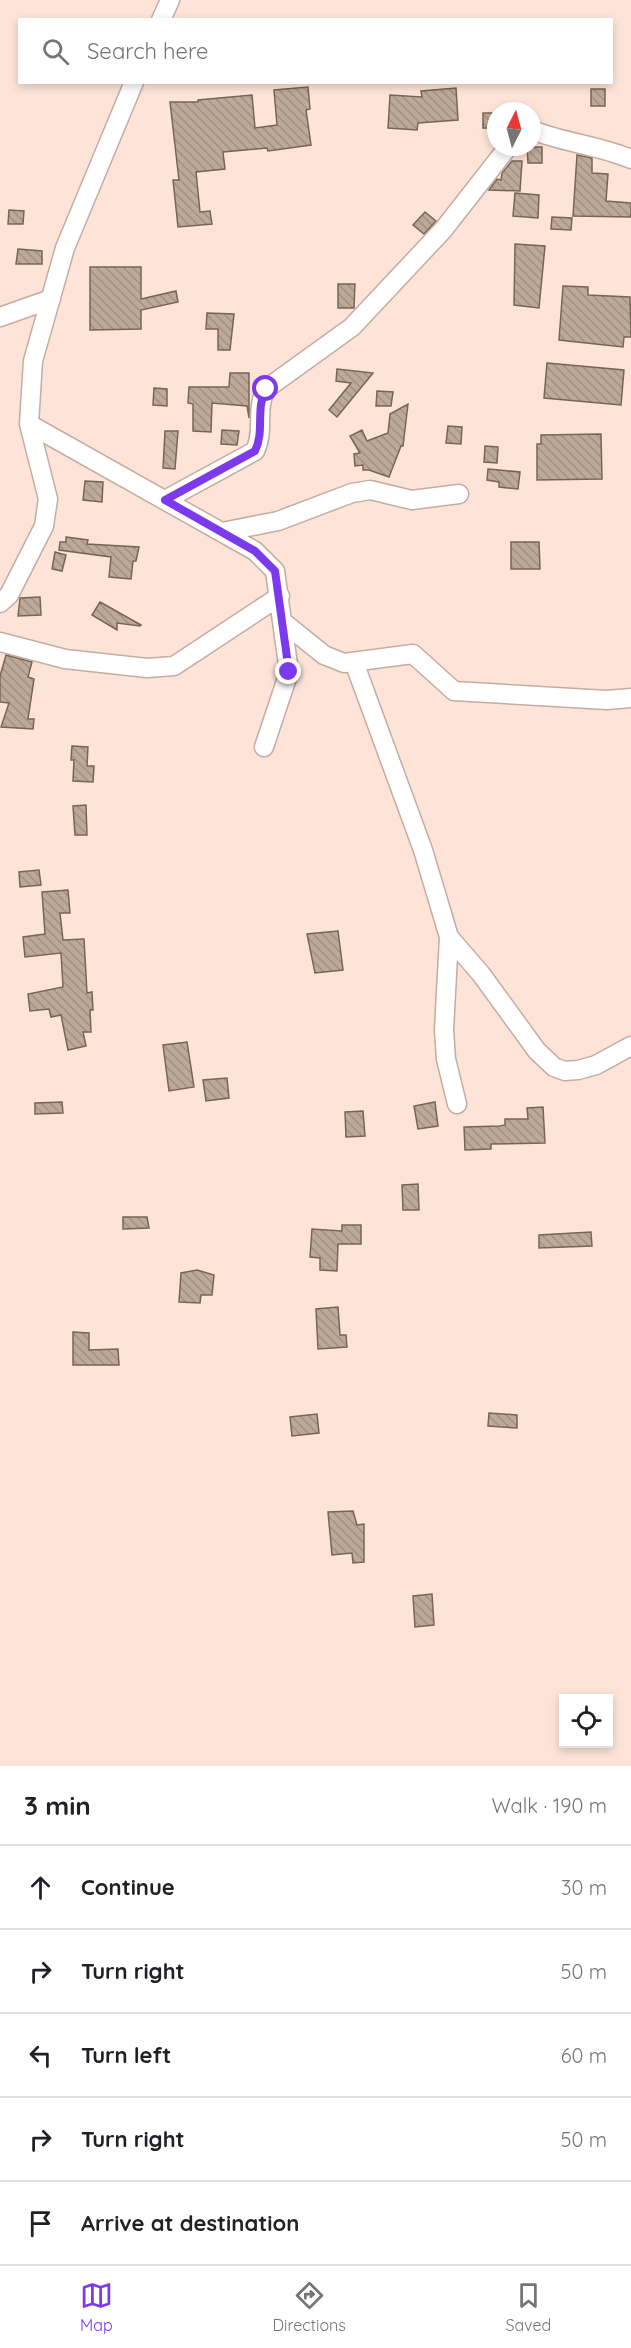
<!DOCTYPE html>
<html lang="en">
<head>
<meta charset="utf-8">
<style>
	:root { --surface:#fff; --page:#f6f6f6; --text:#202124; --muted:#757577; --line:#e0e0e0; --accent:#7c3aed }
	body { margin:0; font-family:Quicksand,sans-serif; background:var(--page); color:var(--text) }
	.controls { position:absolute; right:18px; bottom:18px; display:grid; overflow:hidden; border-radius:0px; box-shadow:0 3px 9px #0003 }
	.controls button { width:54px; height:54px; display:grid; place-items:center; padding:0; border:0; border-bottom:2px solid var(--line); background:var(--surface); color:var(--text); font:30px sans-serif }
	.compass { position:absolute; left:487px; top:102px; width:54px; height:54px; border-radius:50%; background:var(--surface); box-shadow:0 3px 9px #0003; rotate:6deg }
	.stop { position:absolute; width:18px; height:18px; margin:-14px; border:4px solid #7c3aed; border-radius:50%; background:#fff }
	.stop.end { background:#7c3aed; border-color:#fff; box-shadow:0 2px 6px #0008 }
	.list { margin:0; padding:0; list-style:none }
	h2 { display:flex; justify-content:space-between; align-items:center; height:78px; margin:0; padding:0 24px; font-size:26px }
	h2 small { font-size:20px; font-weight:400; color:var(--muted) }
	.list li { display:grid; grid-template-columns:39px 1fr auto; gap:18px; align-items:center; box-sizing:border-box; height:84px; padding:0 24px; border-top:2px solid var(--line) }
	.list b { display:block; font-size:22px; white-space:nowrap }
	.list em { font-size:20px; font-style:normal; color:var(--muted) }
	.icon { flex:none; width:33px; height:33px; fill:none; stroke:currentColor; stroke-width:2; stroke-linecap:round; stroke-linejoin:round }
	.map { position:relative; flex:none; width:631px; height:1766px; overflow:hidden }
	.search { position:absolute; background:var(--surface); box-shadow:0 3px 9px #0003; left:18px; right:18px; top:18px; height:66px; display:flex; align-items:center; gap:15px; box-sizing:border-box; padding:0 21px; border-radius:0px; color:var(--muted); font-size:22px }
	.sheet { height:498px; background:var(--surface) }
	nav { display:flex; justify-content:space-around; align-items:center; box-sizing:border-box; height:84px; border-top:2px solid var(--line); background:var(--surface); font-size:16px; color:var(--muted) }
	nav a { display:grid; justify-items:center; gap:3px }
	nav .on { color:var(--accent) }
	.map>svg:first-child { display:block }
</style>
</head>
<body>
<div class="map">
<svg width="631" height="1766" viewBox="0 0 631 1766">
	<defs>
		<pattern id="building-back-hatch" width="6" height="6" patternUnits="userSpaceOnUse" patternTransform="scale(1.5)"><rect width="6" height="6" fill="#bda998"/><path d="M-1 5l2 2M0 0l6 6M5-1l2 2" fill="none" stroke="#a29082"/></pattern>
	</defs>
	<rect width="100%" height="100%" fill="#fee4d8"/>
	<path fill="url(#building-back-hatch)" stroke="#776555" stroke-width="1.5" d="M308,87L310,109L306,110L311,145L268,151L267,148L223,152L225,169L196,172L200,212L210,211L212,224L178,227L173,180H179L170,102H198V100L252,95L255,128L277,125L274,90Z
		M456,88L458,120L418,123L417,130L388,128L390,95L422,97L421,91Z
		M591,89H605V106H591Z
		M483,113H496V128H483Z
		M527,147H542V163H528Z
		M577,155L592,158V173L608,174L606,201L631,203V217L573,216Z
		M512,161H522L520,191L489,190L497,179L501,180L502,173Z
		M515,193L539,195L538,218L513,216Z
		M9,210L24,211L23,224H8Z
		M425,212L436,221L424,234L413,225Z
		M552,217L572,218L571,230L551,229Z
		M515,244L545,246L539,308L514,305Z
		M18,249L42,251V264H16Z
		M90,267H141V299L176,291L178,302L141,310V329L90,330Z
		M338,284H355L354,308H338Z
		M563,286L588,287V295L630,297L631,337H624L623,347L559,340Z
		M207,313L234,314L230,350H218V329H206Z
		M547,363L624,370L621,405L544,398Z
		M337,369L373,373L337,417L329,410L351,383L336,381Z
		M230,373H249V418L247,406L212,403L211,432L193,431V404L188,403L189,387H229Z
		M154,388L167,389V406L153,405Z
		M377,391L393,392L391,406H376Z
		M408,404L403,446H401L389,477L369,470H363V465L355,466L354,454L360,453L350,436L362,430L367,441L388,433L390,414Z
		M448,426L462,427L461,444L446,443Z
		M222,430L239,431L237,445L221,444Z
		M165,431H178L175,469L163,468Z
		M601,434L602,479L537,480V444H541V435Z
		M485,446L498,447L497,463L484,462Z
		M488,469L520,472L518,489L499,487V482L487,480Z
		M85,481L103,482L102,502L83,500Z
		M66,537L88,540L87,544L139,547L136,561H133L131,579L109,577L111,557L59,550L60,542H66Z
		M511,542H539L540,569H511Z
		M55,552L66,555L62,571L52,569Z
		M40,597L41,615L18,616L20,598Z
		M100,602L141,625L140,626L117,623V630L92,615Z
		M6,655L32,662L28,677L34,679L28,719H34L33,729L1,727L9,703L0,702V676Z
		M72,746L88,747L87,766H94L93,782L73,781L74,760H71Z
		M86,805L87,835H75L73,806Z
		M39,870L41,885L20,887L19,872Z
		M68,890L70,913H60L63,940L84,939L87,993L92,992L93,1010H90L91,1032H83L86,1046L68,1050L61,1015L51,1017L49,1009L30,1011L28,994L63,987L61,953L25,957L23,937L45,934L42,892Z
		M338,931L343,970L315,973L307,934Z
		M187,1042L194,1087L169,1091L163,1045Z
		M227,1078L229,1098L206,1101L203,1080Z
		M62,1102L63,1113L35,1114V1103Z
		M435,1102L438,1126L418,1129L414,1106Z
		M543,1107L545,1143L491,1144V1149L465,1150L464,1127L500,1126L505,1125V1119H528L527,1108Z
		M363,1111L365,1136L346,1137L345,1112Z
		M418,1184L419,1210H403L402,1185Z
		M123,1217H147L149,1228L123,1229Z
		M342,1225H361V1244H338L337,1271L320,1270V1258L310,1257L312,1229L342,1231Z
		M591,1232L592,1246L539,1248V1235Z
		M197,1270L214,1275L212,1295H201L200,1303L179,1302L181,1273Z
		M338,1307L340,1335H346L347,1347L318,1349L316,1309Z
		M73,1332L89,1333V1350L118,1349L119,1365H73Z
		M489,1413L517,1415V1428L488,1426Z
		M317,1414L319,1433L292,1436L290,1417Z
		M353,1511L357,1525L364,1524V1562L353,1563L352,1553L332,1555L328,1512Z
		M432,1594L434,1625L415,1627L413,1596Z"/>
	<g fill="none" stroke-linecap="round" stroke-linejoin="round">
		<g stroke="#c4aca1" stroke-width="21">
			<path id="minor" d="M161,20L170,0
				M532,130C564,143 599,145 631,159
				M0,317L51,299
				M29,424L255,551L275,571L289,672L264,747
				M165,500L255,451C265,431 255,409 266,389L352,327L443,230L508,147
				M222,532L278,521L352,493L370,490L412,500L459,494
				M0,603L9,595L44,526L48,499L29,424L33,361L65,248L134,82
				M283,622L324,655L344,663L413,654L454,691L607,700L631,698
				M0,642L65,659L147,668L174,666L280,596
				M354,662L423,850L449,937L444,1030L446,1059L457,1104
				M449,937L481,974L537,1051L554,1067L565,1071L578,1070L596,1065L631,1046"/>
		</g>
		<use href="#minor" stroke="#fff" stroke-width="18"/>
	</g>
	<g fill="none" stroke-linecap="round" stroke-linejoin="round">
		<path stroke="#7c3aed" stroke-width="8" d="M266,389C255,409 265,431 255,451L165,500L255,551L275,571L289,672"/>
	</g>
</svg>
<div class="controls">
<button><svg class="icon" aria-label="locate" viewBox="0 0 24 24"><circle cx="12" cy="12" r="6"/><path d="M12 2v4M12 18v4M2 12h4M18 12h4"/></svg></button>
</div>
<svg class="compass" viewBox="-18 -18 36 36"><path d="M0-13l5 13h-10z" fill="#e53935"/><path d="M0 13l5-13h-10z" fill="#757577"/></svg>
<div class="stop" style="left:266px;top:389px"></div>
<div class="stop end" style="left:289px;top:672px"></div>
<div class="search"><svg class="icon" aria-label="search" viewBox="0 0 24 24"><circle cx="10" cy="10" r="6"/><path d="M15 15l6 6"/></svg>Search here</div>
</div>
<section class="sheet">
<h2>3 min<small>Walk · 190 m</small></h2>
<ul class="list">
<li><svg class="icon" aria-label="ahead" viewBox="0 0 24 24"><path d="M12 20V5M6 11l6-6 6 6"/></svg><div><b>Continue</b></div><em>30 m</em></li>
<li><svg class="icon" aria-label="right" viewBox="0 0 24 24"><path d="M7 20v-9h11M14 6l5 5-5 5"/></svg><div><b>Turn right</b></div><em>50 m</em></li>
<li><svg class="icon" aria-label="left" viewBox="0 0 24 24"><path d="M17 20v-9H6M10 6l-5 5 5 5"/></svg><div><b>Turn left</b></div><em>60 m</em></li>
<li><svg class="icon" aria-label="right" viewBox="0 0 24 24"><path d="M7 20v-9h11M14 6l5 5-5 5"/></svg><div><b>Turn right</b></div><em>50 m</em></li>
<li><svg class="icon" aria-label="arrive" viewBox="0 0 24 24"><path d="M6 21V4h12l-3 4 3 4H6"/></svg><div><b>Arrive at destination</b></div></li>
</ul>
</section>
<nav>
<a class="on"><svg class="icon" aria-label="map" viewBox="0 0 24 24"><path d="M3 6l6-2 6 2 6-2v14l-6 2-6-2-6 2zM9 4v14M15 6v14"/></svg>Map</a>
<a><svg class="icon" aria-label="directions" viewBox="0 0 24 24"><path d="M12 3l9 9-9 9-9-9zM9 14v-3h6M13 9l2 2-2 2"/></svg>Directions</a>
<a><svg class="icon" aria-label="saved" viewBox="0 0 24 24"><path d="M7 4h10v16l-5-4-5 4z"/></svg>Saved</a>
</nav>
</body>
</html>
